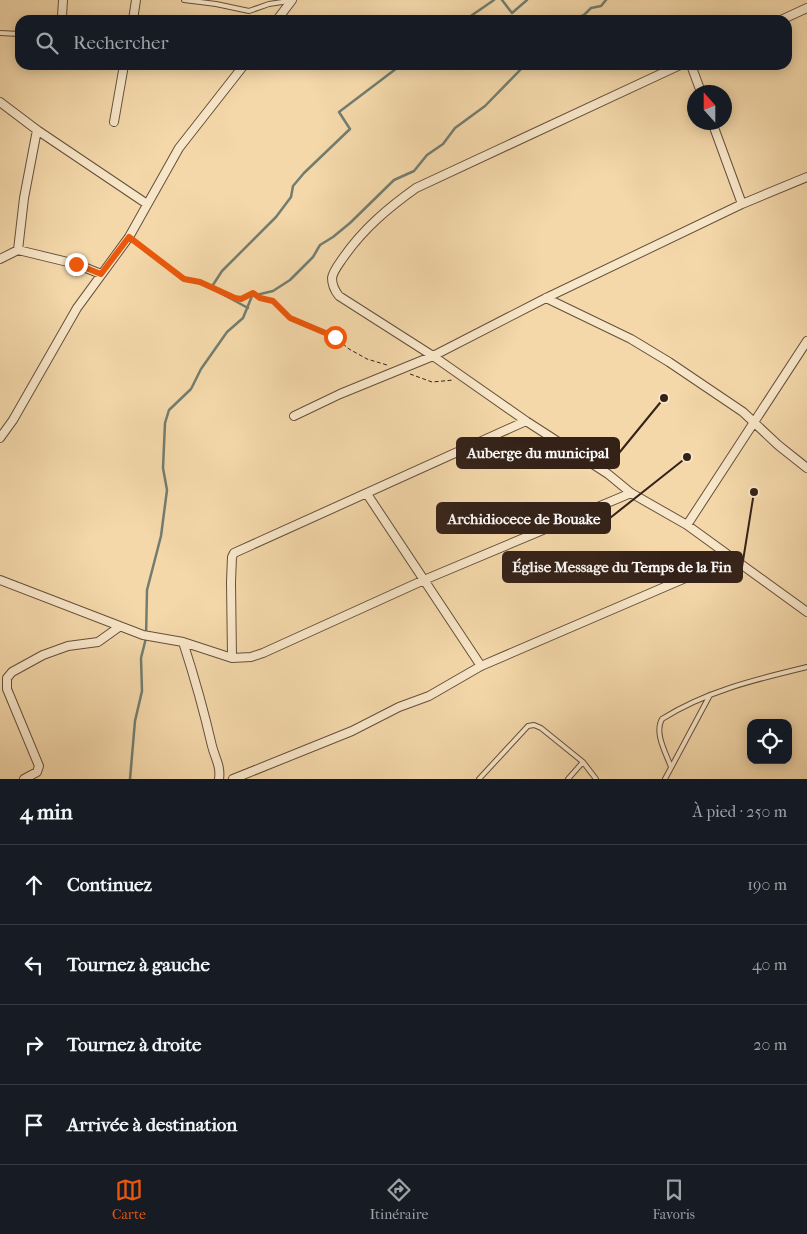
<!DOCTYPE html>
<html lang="fr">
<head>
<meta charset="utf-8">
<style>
	:root { --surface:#171b24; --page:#20242c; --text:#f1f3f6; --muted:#9ea1a6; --line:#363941; --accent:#ea580c }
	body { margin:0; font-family:"IM FELL French Canon",serif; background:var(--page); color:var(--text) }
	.controls { position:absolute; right:15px; bottom:15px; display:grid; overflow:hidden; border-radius:10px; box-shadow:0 2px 12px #0003 }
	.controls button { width:45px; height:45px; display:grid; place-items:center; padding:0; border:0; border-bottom:1px solid var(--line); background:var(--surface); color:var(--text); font:25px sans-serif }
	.compass { position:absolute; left:687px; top:85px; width:45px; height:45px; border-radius:50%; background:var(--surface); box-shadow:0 2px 12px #0003; rotate:339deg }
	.stop { position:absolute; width:15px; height:15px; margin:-11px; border:4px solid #ea580c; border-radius:50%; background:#fff }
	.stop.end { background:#ea580c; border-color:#fff; box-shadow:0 1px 5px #0008 }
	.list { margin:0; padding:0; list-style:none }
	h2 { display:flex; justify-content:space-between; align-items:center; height:65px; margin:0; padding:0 20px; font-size:21px }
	h2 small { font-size:16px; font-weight:400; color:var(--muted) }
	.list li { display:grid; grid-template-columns:32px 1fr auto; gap:15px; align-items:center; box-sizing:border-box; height:80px; padding:0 20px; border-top:1px solid var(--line) }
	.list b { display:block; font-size:19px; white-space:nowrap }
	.list em { font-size:16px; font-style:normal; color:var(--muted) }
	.icon { flex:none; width:28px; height:28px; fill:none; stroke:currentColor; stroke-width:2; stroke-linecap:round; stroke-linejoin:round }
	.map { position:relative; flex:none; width:807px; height:779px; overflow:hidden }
	.search { position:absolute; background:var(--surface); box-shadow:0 2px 12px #0003; left:15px; right:15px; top:15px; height:55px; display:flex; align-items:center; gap:12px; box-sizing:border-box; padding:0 18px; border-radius:15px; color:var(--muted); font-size:19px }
	.sheet { height:385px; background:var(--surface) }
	nav { display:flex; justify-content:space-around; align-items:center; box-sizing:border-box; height:70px; border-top:1px solid var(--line); background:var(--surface); font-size:14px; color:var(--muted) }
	nav a { display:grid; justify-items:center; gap:2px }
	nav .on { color:var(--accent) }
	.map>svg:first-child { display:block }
</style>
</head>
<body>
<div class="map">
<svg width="807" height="779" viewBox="0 0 807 779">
	<rect width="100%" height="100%" fill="#f4d8aa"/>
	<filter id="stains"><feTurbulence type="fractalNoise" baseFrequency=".004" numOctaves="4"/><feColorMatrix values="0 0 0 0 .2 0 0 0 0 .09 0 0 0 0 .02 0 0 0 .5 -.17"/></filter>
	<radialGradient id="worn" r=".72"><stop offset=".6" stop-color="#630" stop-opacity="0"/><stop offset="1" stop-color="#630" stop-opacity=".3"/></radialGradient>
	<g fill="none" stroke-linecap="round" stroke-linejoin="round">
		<path stroke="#727d70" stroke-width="2.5" d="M502,0L512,13L527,0
			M465,20L494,0
			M572,20L584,15L591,8L601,6L606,0
			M248,308L211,288L222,271L276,217L291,197L293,186L304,173L350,129L339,112L401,65
			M130,779L135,721L142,691L141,658L146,638L147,590L161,536L167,490L163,468L165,423L169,410L191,389L201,369L227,332L243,318L252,296L273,291L290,280L313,257L320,245L333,237L350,223L394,180L414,171L427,155L443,144L455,128L485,106L525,65"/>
		<g stroke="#64503d" stroke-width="6">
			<path id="service" d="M184,0L216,4L249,11L269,4L289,1
				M54,20L62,16
				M0,33L20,34
				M671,767C666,753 654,733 662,719C706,691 757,679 807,667
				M479,779L528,726L534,725L541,728L583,762L596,779
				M568,779L583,762
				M665,779L710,695"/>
		</g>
		<g stroke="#64503d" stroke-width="10">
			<path id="minor" d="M63,0L62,16L64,20
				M133,20L136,0
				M277,20L292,0
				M781,20L807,8
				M680,65L416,188C388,208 363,229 343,258C339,264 333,271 332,278C332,285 335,291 339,296L433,356L526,421L608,474L631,493L687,525L807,612
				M691,65L701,92
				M0,102L37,130L147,204
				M114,122L124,65
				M712,122L742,204
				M18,250L24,198L37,130
				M0,259L18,250L76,264L101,274
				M546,298L631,339L669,362L743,412L778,445L807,468
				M294,416L340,394L433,356L546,298L742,204L807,177
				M0,438L13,420L77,308L129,237L179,148L244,65
				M367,494L481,666
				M687,525L807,341
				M0,580L143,635L183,642L232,658L251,657L263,653L424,580L631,493
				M183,642C194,676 204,711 212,746C215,758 221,766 219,779
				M232,658L231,582L232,557L234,553L526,421
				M24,779L37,772L39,766L7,689V678L12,672L43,655L68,646L98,642L119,627
				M233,779L352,731L399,707L429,696L481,666L732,558"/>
		</g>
		<path stroke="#342219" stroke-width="1" stroke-dasharray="4 2.5" stroke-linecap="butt" d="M135,242L184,279L200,282L235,298L241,299L253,293L260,297L273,301L290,318L335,337L349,349L367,359L387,365
			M410,374L432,382L454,380"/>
		<use href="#service" stroke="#f8e6c8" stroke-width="4"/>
		<use href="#minor" stroke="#f8e6c8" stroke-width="8"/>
	</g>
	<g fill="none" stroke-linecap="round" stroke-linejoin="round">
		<path stroke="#ea580c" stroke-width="6" d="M76,264L101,274L129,237L184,279L200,282L235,298L241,299L253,293L260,298L273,301L290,318L335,337"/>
	</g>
	<path fill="none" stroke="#342219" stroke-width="2" d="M664 398L619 453M687 457L610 518M754 492L742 567"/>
	<g fill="#342219" stroke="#f8e6c8" stroke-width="2">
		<circle cx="664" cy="398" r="5"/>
		<circle cx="687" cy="457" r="5"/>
		<circle cx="754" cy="492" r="5"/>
	</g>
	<g fill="#342219" stroke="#342219" stroke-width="2">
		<rect x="457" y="438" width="162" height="30" rx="5"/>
		<rect x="437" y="503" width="173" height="30" rx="5"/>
		<rect x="503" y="552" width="239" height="30" rx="5"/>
	</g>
	<g font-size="15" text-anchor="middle" font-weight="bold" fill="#fff">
		<text x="538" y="458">Auberge du municipal</text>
		<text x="524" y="524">Archidiocece de Bouake</text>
		<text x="622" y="572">Église Message du Temps de la Fin</text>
	</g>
	<rect width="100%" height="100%" filter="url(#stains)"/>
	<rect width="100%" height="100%" fill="url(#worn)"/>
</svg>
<div class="controls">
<button><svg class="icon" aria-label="locate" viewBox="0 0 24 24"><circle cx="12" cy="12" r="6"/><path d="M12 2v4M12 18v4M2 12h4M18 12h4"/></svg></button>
</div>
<svg class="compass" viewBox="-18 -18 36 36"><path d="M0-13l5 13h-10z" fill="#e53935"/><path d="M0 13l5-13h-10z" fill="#9ea1a6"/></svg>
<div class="stop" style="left:335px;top:337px"></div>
<div class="stop end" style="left:76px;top:264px"></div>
<div class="search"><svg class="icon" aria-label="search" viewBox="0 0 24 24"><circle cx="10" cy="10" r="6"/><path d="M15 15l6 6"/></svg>Rechercher</div>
</div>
<section class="sheet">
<h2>4 min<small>À pied · 250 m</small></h2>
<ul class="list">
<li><svg class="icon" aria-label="ahead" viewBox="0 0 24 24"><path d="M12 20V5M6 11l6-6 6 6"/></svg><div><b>Continuez</b></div><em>190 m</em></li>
<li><svg class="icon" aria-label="left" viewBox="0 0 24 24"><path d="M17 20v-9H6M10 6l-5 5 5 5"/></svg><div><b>Tournez à gauche</b></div><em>40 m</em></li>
<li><svg class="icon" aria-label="right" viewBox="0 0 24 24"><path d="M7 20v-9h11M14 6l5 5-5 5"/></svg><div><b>Tournez à droite</b></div><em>20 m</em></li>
<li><svg class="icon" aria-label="arrive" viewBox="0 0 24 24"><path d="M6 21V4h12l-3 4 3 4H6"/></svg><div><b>Arrivée à destination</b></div></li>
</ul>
</section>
<nav>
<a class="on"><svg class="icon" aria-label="map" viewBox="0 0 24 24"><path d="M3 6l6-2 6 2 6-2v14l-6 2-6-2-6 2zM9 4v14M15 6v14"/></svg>Carte</a>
<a><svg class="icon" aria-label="directions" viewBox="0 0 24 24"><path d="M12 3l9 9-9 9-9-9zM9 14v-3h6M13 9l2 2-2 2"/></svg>Itinéraire</a>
<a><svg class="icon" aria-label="saved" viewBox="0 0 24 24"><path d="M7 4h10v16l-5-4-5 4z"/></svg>Favoris</a>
</nav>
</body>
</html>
